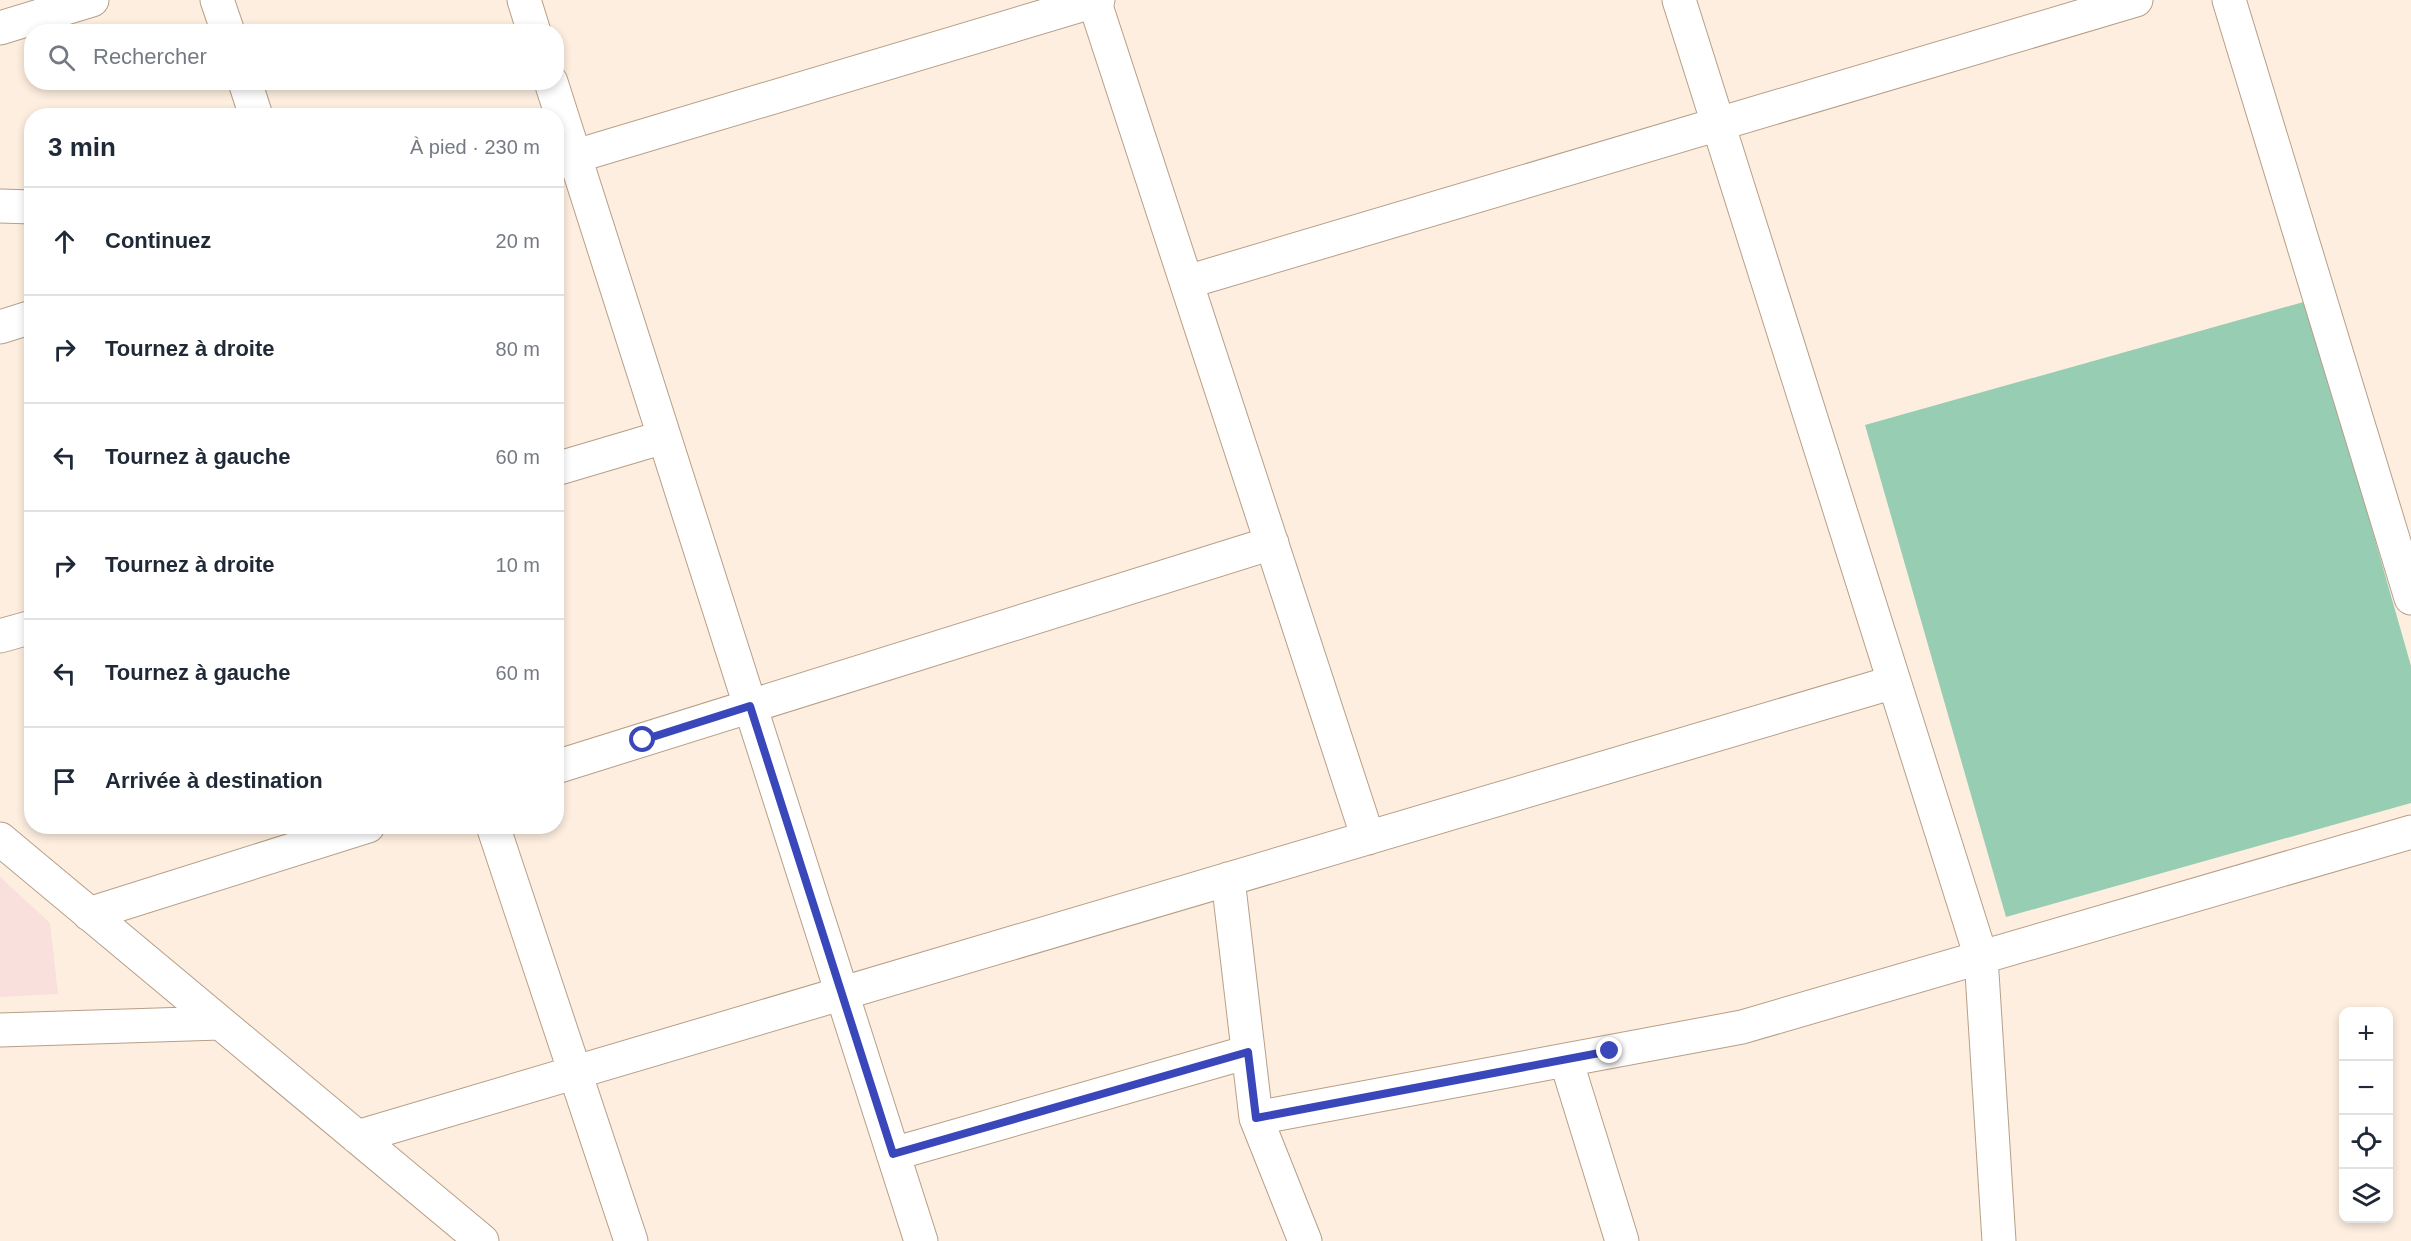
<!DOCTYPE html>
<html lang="fr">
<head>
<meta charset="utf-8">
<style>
	:root { --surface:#fff; --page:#f6f6f7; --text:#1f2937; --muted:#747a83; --line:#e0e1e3 }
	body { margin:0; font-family:Helvetica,sans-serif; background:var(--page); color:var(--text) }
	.controls { position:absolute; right:18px; bottom:18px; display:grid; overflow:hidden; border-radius:12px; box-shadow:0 3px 9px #0003 }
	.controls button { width:54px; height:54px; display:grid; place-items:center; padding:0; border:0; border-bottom:2px solid var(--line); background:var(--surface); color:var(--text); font:30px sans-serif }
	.stop { position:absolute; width:18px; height:18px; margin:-14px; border:4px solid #3947ba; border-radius:50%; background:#fff }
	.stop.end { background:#3947ba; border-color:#fff; box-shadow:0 2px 6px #0008 }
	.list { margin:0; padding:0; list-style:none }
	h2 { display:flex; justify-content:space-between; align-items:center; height:78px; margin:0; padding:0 24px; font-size:26px }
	h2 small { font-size:20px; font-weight:400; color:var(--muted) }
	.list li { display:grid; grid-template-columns:39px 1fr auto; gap:18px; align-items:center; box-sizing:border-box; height:108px; padding:0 24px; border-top:2px solid var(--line) }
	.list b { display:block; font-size:22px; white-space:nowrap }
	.list em { font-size:20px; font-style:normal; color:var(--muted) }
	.icon { flex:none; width:33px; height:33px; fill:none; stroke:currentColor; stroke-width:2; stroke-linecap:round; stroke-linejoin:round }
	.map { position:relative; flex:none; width:2411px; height:1241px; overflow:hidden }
	.search { position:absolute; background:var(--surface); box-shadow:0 3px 9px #0003; left:24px; top:24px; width:540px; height:66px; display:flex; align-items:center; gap:15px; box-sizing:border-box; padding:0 21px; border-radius:24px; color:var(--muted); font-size:22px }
	.panel { position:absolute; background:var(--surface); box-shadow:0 3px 9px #0003; left:24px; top:108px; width:540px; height:726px; border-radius:24px }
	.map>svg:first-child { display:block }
</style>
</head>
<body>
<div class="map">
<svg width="2411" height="1241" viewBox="0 0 2411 1241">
	<rect width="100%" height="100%" fill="#fdeedf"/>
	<path fill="#fae0dc" d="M0,877L50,923L58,994L0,997Z"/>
	<path fill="#97cdb2" d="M2307,301L2411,666V803L2006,917L1865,425Z"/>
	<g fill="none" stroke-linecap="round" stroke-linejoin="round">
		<g stroke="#b79f88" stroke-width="35">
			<path id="minor" d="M217,0L228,32
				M524,0L534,32
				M1094,0L1368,838
				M1679,0L1981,957L1999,1241
				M2229,0L2411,598
				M0,28L92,0
				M245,82L256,116
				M551,82L921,1241
				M556,162L1098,0
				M0,206L32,207
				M1187,282L2136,0
				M0,327L32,317
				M556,469L664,437
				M0,636L32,627
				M556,767L1272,543
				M493,826L631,1241
				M0,839L482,1241
				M1228,879L1256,1118L1305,1241
				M89,914L368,826
				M0,1030L220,1023
				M1566,1060L1622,1241
				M1256,1118L1742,1027L2411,832
				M357,1137L1894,682
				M893,1154L1248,1052"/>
		</g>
		<use href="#minor" stroke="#fff" stroke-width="33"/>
	</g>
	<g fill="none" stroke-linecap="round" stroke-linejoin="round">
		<path stroke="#3947ba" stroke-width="8" d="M643,740L750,706L893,1154L1248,1052L1256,1118L1610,1051"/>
	</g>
</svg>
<div class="controls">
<button>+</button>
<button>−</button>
<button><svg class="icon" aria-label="locate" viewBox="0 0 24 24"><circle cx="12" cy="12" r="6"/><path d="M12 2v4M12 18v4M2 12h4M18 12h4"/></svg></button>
<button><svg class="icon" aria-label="layers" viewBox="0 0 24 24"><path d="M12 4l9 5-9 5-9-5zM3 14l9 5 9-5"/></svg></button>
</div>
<div class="stop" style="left:643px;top:740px"></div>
<div class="stop end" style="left:1610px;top:1051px"></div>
<div class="search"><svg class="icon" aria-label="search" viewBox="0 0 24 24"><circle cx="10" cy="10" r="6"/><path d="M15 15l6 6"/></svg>Rechercher</div>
<section class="panel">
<h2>3 min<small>À pied · 230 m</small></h2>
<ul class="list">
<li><svg class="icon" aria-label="ahead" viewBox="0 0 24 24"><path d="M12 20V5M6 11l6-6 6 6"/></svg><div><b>Continuez</b></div><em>20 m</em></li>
<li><svg class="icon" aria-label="right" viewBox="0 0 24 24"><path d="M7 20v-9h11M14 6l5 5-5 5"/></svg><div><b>Tournez à droite</b></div><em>80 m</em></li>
<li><svg class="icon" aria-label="left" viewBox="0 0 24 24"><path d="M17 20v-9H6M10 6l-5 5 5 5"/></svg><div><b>Tournez à gauche</b></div><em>60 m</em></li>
<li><svg class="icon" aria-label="right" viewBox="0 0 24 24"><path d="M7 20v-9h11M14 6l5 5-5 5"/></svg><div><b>Tournez à droite</b></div><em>10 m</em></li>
<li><svg class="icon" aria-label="left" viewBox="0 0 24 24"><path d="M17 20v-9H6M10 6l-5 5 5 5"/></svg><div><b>Tournez à gauche</b></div><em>60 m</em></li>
<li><svg class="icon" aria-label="arrive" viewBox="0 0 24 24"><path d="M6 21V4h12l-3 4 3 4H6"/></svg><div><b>Arrivée à destination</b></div></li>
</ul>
</section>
</div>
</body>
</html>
